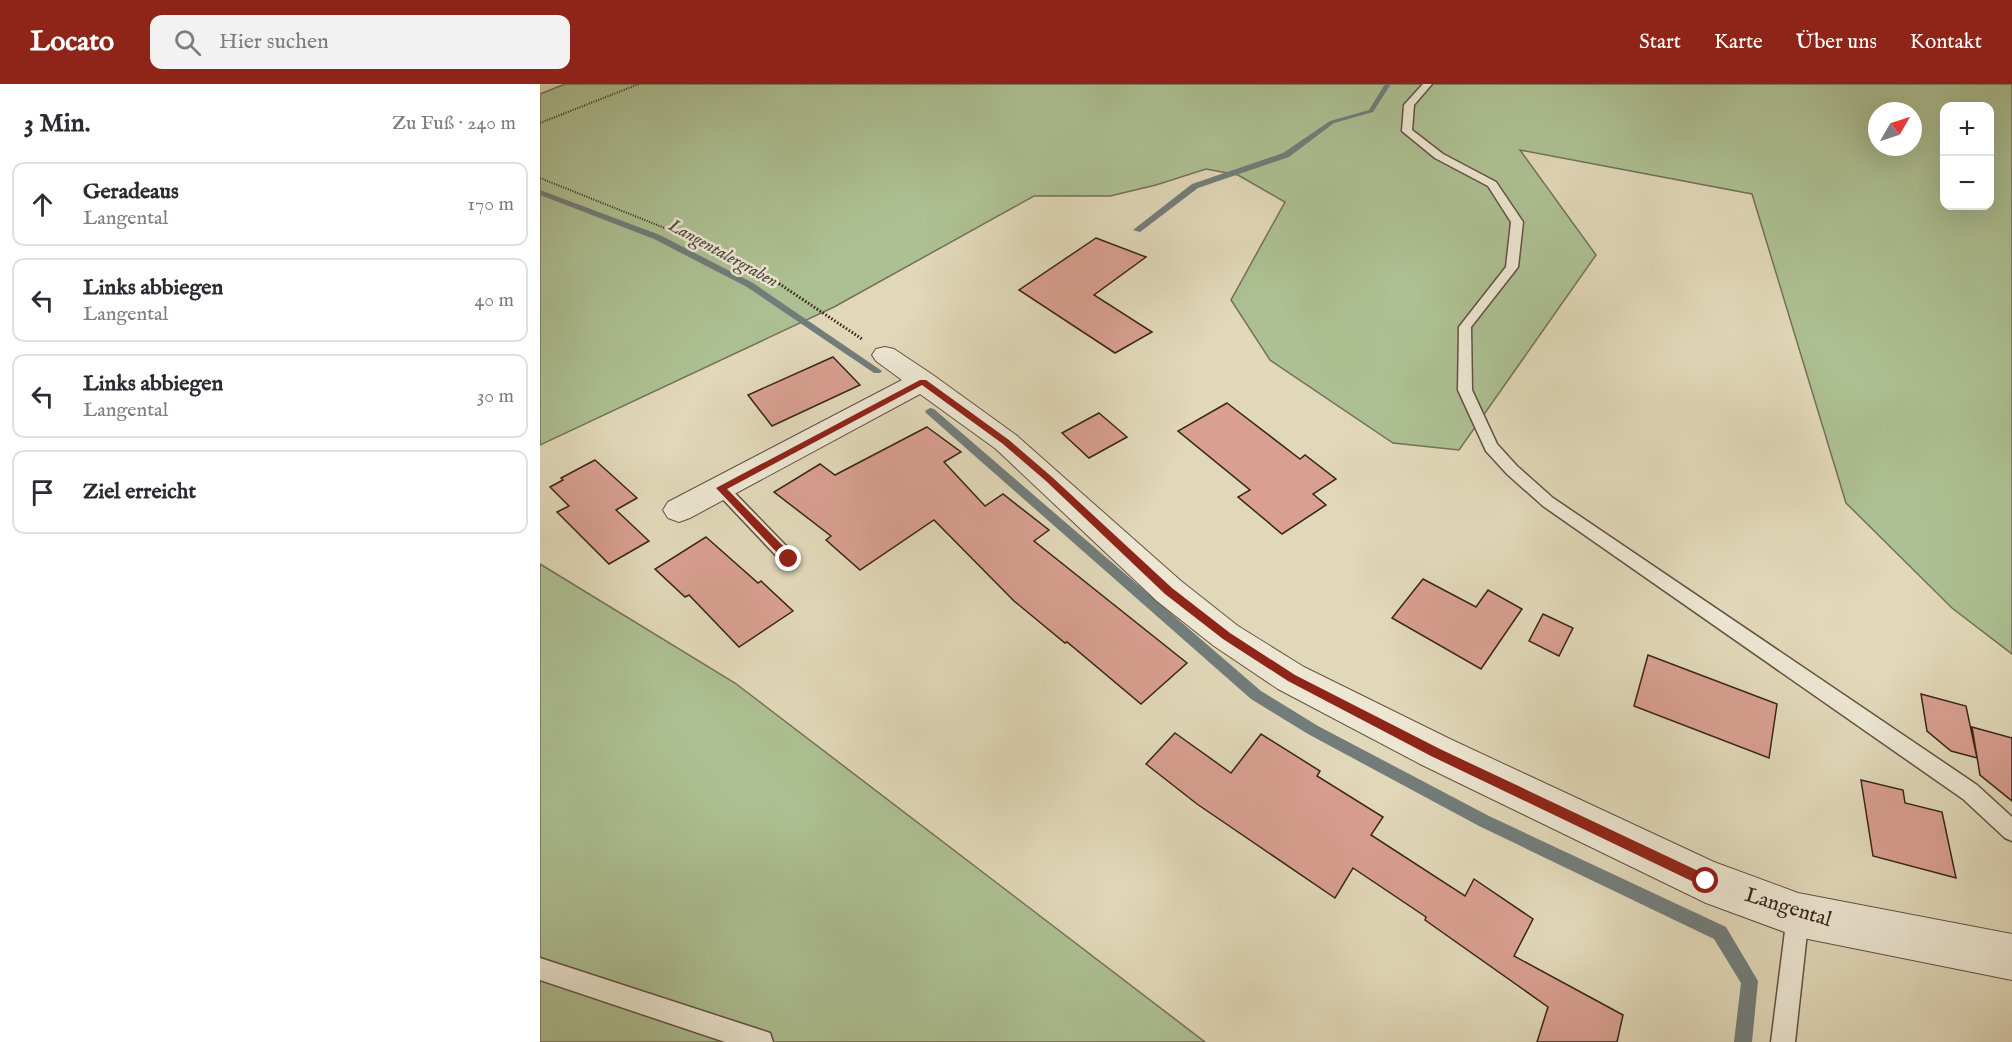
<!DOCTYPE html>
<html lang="de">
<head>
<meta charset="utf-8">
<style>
	:root { --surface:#fff; --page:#f2f2f3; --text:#2b2b33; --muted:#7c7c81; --line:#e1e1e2; --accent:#8f2418 }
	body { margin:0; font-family:"IM FELL English",serif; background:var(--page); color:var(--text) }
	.controls { position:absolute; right:18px; top:18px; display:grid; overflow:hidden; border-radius:12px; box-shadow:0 6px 24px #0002 }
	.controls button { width:54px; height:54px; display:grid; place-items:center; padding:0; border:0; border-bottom:2px solid var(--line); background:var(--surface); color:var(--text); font:30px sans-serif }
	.compass { position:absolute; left:1328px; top:18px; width:54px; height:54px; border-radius:50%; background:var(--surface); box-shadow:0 6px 24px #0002; rotate:51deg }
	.stop { position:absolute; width:18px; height:18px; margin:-14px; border:4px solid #8f2418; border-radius:50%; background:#fff }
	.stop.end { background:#8f2418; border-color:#fff; box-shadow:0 2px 6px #0008 }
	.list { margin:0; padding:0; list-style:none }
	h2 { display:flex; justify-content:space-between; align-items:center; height:78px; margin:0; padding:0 24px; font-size:26px }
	h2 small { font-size:20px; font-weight:400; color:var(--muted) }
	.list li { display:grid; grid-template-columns:39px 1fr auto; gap:18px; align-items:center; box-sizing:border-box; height:84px; margin:0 12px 12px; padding:0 12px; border:2px solid var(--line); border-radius:12px }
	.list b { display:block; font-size:22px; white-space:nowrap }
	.list p { margin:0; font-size:20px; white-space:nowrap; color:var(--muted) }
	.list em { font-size:20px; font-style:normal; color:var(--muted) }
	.icon { flex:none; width:33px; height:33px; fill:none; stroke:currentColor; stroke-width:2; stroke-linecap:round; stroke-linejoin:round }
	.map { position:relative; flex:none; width:1472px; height:958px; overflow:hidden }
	header { display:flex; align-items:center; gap:36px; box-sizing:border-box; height:84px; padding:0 30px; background:var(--accent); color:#fff }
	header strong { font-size:28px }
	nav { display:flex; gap:33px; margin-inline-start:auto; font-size:21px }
	.search { width:420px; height:54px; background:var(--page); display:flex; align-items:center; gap:15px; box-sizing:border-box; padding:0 21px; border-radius:12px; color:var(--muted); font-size:22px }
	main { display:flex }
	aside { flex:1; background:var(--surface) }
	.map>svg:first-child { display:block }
</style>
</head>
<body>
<header>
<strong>Locato</strong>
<div class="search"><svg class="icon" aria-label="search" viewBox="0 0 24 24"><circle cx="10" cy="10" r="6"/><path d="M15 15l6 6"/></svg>Hier suchen</div>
<nav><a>Start</a><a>Karte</a><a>Über uns</a><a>Kontakt</a></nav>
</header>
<main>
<aside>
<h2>3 Min.<small>Zu Fuß · 240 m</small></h2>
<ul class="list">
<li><svg class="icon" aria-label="ahead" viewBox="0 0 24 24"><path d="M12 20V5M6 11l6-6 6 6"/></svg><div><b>Geradeaus</b><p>Langental</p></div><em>170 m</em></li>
<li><svg class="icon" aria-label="left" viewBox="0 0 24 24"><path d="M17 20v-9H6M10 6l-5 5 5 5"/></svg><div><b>Links abbiegen</b><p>Langental</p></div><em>40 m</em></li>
<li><svg class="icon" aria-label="left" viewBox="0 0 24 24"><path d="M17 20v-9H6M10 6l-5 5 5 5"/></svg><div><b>Links abbiegen</b><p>Langental</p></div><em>30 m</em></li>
<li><svg class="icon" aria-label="arrive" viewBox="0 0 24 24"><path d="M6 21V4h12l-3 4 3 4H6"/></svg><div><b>Ziel erreicht</b></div></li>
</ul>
</aside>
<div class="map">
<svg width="1472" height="958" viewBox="0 0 1472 958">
	<rect width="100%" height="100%" fill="#e1d8b9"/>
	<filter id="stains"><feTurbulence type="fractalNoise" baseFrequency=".00333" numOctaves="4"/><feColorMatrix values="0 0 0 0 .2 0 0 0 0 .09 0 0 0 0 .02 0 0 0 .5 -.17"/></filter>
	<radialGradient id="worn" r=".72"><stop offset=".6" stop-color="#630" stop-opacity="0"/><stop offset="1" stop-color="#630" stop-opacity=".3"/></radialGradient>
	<path fill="#adc093" stroke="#727258" stroke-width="1.5" fill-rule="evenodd" d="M25,0H1472V570L1412,524L1306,419L1212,110L980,66L1056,171L919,366L853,359L730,276L691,216L745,118L698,91L666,85L616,101L570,112H494L294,223L0,361V10ZM1404,22H1450V122H1404ZM1337,27H1373V63H1337Z
		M0,480L195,599L665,958H0Z"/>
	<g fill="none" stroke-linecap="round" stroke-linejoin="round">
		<path fill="#727d7b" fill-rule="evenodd" d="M845,0H851L833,28L794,39L749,73L658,104L600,148L593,146L652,100L743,69L790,37L829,26Z
			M0,106L120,151L213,199L342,287L340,289H334L207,203L114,155L0,111Z
			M390,324L394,325L721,607L778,642L949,732L1186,843L1218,897L1212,958H1194L1201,899L1174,855L939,742L768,650L711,615L386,329L385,327Z"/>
	</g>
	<path fill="#d99f91" stroke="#38251c" stroke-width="1.5" d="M556,154L606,173L554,211L612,248L575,269L479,206Z
		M293,273L320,301L232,342L208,311Z
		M687,319L760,375L765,371L796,395L773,410L786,421L742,450L698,413L710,406L638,347Z
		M559,329L587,353L549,374L522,349Z
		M387,343L421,368L404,378L445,422L463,410L509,446L494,457L647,579L601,620L527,558L525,559L474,517L394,436L320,486L286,456L291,452L234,408L280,380L295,391Z
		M55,376L97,414L76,426L109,457L69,480L17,428L29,422L10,403L23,396L21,394Z
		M166,453L218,499L221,497L253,527L199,563L149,511L145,513L115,485Z
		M883,495L936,523L948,506L982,525L941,585L852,534Z
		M1003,530L1033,544L1019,572L989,557Z
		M1108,571L1237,620L1229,674L1094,622Z
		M1381,610L1426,622L1437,674L1411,667L1387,647Z
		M1432,643L1472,654V717L1440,691Z
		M635,649L691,689L721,650L780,687L777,692L843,733L831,751L925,812L934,795L993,835L974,872L1083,931L1077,958H997L1008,923L885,836L886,833L813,784L795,814L657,720L606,680Z
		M1321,696L1363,706L1365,719L1402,728L1416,794L1333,772Z"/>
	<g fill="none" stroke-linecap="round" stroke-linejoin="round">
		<g stroke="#625243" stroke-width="3">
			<path id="lane" d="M883,0H892L874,21L872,46L903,70L956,98L983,138L978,183L931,243L932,306L957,360L977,382L1013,414L1437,701L1472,733V757L1465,754L1423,715L1003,422L967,390L946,367L918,306L919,243L966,183L971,138L948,102L895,74L862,47L864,21Z
				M181,398L186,400L255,471L257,475L255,479L249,481L243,479L176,408L173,404L176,400Z
				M1258,820L1266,823L1269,831L1255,958H1231L1247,831L1250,823Z
				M0,874L221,946L230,949L233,958H185L0,896Z"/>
		</g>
		<g stroke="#625243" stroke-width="2">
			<path id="street" d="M345,263L354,265L393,291L476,351L641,497L698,542L764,583L910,655L1174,778L1258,809L1472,850V896L1258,853L1166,819L882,681L738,605L674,562L617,517L456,365L380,310L150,434L139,438L128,434L123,426L128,418L362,296L336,277L332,271L336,265Z"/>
		</g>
		<path stroke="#38251c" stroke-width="2" stroke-dasharray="1 1.5" stroke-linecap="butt" d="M0,39L99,0
			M0,94L162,159"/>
		<path stroke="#38251c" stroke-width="3" stroke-dasharray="1.5 2" stroke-linecap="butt" d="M158,158L232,195L322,255"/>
		<use href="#lane" fill="#ece6d2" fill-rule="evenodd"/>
		<use href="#street" fill="#ece6d2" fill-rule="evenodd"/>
	</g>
	<path fill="#8f2418" d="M380,296H386L469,356L512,393L632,504L690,549L755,591L900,665L1171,793L1173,797L1171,802L1166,804L1162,802L891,672L748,597L683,555L625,510L506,397L463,360L382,301L187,405L253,472V478H246L176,404Z"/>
	<g text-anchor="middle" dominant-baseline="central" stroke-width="5" stroke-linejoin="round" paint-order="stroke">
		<g font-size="18" font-style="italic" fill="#504a44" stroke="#ece6d2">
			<text transform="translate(183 170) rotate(29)">Langentalergraben</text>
		</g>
		<g font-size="21" fill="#38251c" stroke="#ece6d2">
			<text transform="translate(1248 824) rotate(17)">Langental</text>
		</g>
	</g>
	<rect width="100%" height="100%" filter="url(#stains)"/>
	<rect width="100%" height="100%" fill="url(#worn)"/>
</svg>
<div class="controls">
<button>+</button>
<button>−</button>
</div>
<svg class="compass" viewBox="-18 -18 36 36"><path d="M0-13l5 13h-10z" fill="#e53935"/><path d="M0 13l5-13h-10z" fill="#7c7c81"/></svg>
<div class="stop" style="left:1166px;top:797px"></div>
<div class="stop end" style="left:249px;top:475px"></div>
</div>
</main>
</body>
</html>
